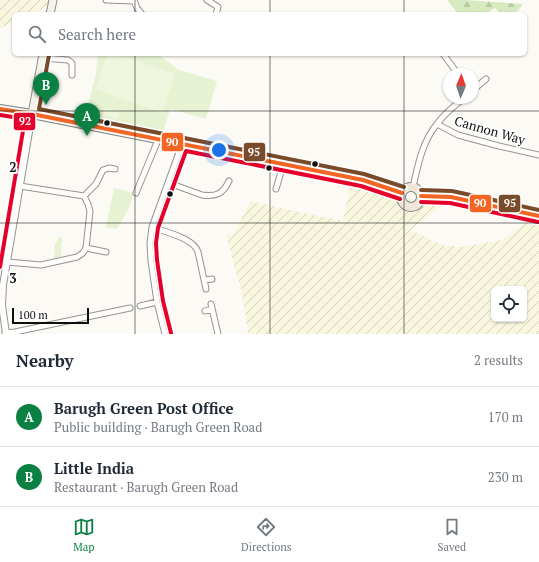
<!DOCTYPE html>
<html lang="en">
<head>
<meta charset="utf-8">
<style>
	:root { --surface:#fff; --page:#f2f2f3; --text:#1f2937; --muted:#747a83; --line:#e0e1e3; --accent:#0b8043 }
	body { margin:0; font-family:"PT Serif",serif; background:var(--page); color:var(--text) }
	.controls { position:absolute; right:12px; bottom:12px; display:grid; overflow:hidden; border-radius:6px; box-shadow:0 1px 3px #0004 }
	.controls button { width:36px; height:36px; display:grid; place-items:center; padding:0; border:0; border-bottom:1px solid var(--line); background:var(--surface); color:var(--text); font:20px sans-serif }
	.compass { position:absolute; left:443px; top:68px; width:36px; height:36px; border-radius:50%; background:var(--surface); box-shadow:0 1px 3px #0004; rotate:2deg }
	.scale { position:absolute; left:12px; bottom:10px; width:77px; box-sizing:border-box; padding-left:4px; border:2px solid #0e0e0e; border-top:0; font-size:11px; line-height:14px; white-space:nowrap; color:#0e0e0e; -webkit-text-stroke:3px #fff; paint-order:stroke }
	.you { position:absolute; left:219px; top:150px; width:14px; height:14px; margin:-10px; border:3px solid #fff; border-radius:50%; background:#1a73e8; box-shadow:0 0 0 6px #1a73e833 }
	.badge { display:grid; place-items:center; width:26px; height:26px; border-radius:50%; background:var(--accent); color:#fff; font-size:13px; font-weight:700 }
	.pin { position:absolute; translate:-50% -33px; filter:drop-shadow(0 1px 2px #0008) }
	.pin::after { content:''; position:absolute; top:21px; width:14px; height:12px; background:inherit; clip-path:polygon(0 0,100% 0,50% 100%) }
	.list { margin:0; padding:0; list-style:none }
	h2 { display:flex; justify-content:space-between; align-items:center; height:52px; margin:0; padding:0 16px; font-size:17px }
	h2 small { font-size:13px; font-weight:400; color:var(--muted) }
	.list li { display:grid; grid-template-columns:26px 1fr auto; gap:12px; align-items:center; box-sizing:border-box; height:60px; padding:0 16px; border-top:1px solid var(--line) }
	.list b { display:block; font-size:15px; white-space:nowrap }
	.list p { margin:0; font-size:13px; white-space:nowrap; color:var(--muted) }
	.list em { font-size:13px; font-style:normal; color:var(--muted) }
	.icon { flex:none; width:22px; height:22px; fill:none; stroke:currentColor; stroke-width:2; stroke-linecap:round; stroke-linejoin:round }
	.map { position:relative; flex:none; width:539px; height:334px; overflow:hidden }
	.search { position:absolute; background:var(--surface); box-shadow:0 1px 3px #0004; left:12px; right:12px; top:12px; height:44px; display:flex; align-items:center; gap:10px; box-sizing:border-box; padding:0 14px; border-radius:6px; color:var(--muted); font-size:15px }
	.sheet { height:172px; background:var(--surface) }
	nav { display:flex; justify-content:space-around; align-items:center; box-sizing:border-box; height:56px; border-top:1px solid var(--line); background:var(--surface); font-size:11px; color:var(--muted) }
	nav a { display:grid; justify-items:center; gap:2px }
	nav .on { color:var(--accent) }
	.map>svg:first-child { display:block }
</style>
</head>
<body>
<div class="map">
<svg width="539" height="334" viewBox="0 0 539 334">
	<defs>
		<pattern id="farmland-furrows" width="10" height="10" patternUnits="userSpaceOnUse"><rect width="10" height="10" fill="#f9f6df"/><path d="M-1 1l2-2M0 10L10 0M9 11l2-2" fill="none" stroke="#d4d2be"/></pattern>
		<pattern id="grass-tufts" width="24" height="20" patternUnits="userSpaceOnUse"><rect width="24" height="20" fill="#e6f2d2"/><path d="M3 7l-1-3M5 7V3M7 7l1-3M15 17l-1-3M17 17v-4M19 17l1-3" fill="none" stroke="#c4ceb3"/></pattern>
		<pattern id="forest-firs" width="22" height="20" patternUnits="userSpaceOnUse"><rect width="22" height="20" fill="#d7eac0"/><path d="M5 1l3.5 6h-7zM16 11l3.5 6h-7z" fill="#b7c8a4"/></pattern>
	</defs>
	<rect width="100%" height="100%" fill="#fcfaf4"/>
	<path fill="url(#farmland-furrows)" fill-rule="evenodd" d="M0,0H49L47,5L44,9L30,12L27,14H14V22L0,28Z
		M351,182L393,196L420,201L447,202L411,230L441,245L462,247L502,240L526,222L539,225V334H248L242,293L226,235L233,234L251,201L294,211L343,221ZM494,289H524V319H494Z"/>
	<path fill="url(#grass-tufts)" d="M60,237H62L61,257L54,259C55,252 54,242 60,237Z"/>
	<path fill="url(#forest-firs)" d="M447,0H464L523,4L520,8L514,14H501L495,8L486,14H458Z"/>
	<path fill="#e6f2d2" d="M98,54H157L179,70L217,81L206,119L170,109L162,135L84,120L96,74Z
		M114,188L133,193L130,206L117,229L106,227Z"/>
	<path fill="#f0f6dd" d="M107,54H118L175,74L162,113L95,89Z
		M105,108L120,111L118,119L103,115Z"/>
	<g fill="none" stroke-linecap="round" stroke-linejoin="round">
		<g stroke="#959492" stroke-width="7">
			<path id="minor" d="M106,0L134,1
				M134,0L137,8L142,14
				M207,0L218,7L216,14
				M443,54L458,74
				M42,58L68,60L72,63V75
				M473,90L486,79
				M437,124L458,135L499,146L539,155
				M169,183L202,195C216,197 223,194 229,181
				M413,187C418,165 422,142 437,124C444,114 454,106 464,98
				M276,189L283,165
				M136,193L158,140
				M84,196L96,184L103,170L109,168L115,169
				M152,227C165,232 194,238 198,252L206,289
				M86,248L106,252
				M7,262L41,265L77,257L83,253L86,248L90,211L88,204L84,196L20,186
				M204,280L212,279
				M211,304L218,334
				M140,306L157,302
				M205,311L212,309
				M5,333L15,332L130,308
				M165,334L157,302L151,261L150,243L152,227L182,144"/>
		</g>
		<g stroke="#959492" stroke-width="8">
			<path id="tertiary" d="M6,334L2,305L3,285L32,114"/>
		</g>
		<g stroke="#8c8b88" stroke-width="9">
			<path id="secondary" d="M50,14L53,0
				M32,114L43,54"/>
		</g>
		<g stroke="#82827f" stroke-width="10">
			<path id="primary" d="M0,109L32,114L363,180L402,193
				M401 197a10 10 0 1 1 20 0a10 10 0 1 1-20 0Z
				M421,196H432L451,197L539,216"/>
		</g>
		<use href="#minor" stroke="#fffefd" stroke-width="5"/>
		<use href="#tertiary" stroke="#fffefd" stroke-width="6"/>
		<use href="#secondary" stroke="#f5f3ea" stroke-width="7"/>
		<use href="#primary" stroke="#eee7d9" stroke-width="8"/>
		<g stroke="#fff" stroke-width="7">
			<path id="bus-1" d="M0,109L32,114L363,180L402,193
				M421,196L451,197L539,216"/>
		</g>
		<g stroke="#fff" stroke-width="7">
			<path id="bus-2" d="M0,115L25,119L0,267
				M421,202L450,203L538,222
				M171,333L163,301L157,260L156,243L158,228L186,151L361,186L400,199"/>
		</g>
		<g stroke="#fff" stroke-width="7">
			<path id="bus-3" d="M49,55L39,109L364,174L404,187
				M421,190L452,191L539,210"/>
		</g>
		<use href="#bus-1" stroke="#f26522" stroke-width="4"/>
		<use href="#bus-2" stroke="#e4002b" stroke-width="4"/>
		<use href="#bus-3" stroke="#7a4b2a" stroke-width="4"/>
	</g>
	<path fill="none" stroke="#0e0e0e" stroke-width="1" stroke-opacity="0.55" d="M135,0V14M270,0V14M404,0V14M135,54V334M270,54V334M404,54V334M0,111H539M0,223H539"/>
	<g fill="#0e0e0e" stroke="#fff" stroke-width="1.5">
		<circle cx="107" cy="123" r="3.5"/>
		<circle cx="315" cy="164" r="3.5"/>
		<circle cx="269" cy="168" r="3.5"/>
		<circle cx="170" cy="194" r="3.5"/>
	</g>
	<g text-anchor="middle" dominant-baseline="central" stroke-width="4" stroke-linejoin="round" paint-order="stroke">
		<g font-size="13" fill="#0e0e0e" stroke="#fff">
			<text transform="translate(490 130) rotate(16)">Cannon Way</text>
		</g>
	</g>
	<g font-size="13" text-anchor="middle" font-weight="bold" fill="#0e0e0e" stroke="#fff" stroke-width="4" stroke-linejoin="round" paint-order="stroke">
		<text x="13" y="172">2</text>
		<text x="13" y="283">3</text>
	</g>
	<g stroke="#fff" stroke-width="1.5">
		<rect x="13" y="112" width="23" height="19" rx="4" fill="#e4002b"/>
		<rect x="161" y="132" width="23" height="20" rx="4" fill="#f26522"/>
		<rect x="243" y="142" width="23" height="20" rx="4" fill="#7a4b2a"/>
		<rect x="469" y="194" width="23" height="19" rx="4" fill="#f26522"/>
		<rect x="498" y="194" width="23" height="19" rx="4" fill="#7a4b2a"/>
	</g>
	<g font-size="11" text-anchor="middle" font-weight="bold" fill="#fff">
		<text x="25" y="125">92</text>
		<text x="172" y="146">90</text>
		<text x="254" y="156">95</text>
		<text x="480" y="207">90</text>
		<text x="510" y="207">95</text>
	</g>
</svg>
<div class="controls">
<button><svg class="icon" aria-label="locate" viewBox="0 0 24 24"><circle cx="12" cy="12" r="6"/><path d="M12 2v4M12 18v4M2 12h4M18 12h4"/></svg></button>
</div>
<svg class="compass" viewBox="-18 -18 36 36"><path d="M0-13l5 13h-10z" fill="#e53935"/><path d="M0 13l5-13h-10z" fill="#747a83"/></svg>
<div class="scale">100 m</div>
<div class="you"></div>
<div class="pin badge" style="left:87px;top:136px">A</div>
<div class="pin badge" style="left:46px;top:105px">B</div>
<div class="search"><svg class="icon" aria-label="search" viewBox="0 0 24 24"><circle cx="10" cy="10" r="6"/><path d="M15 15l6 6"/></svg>Search here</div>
</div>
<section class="sheet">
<h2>Nearby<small>2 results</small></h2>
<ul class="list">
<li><span class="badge">A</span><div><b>Barugh Green Post Office</b><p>Public building · Barugh Green Road</p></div><em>170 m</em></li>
<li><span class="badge">B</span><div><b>Little India</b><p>Restaurant · Barugh Green Road</p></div><em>230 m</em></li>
</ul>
</section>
<nav>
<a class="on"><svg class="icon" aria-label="map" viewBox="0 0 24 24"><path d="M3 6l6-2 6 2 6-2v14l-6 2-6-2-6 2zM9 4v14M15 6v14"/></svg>Map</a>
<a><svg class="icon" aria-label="directions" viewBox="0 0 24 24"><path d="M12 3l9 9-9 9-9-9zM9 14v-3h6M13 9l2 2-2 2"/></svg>Directions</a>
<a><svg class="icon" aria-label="saved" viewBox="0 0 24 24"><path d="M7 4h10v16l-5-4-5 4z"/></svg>Saved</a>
</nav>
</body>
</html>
